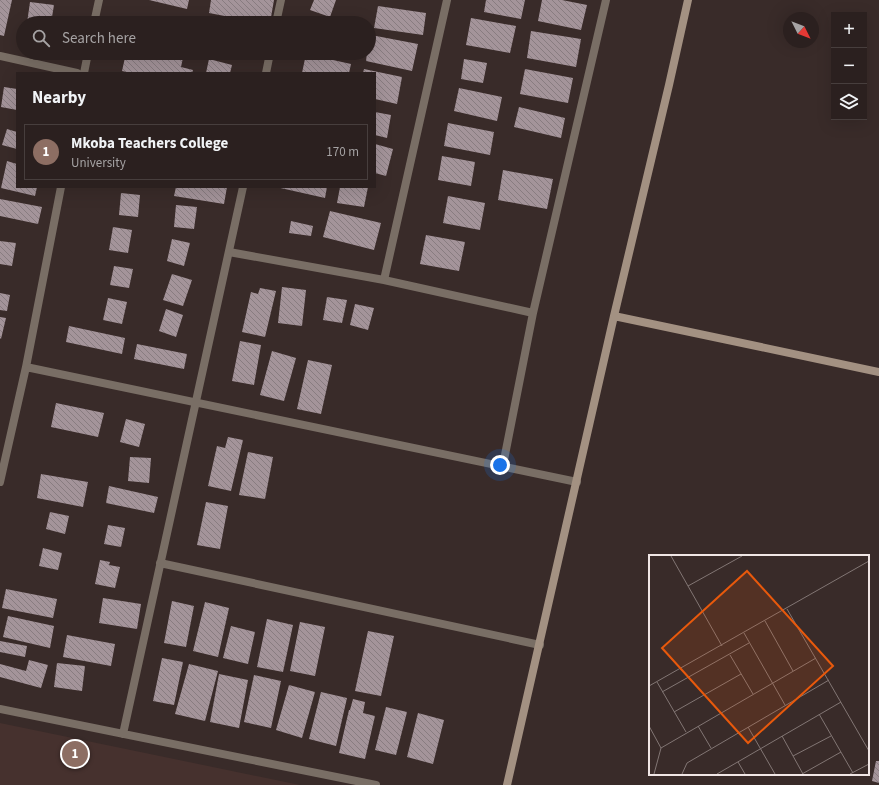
<!DOCTYPE html>
<html lang="en">
<head>
<meta charset="utf-8">
<style>
	:root { --surface:#2b201f; --page:#332828; --text:#f1f3f6; --muted:#a6a3a4; --line:#473e3d; --accent:#1a73e8 }
	body { margin:0; font-family:"Source Sans 3",sans-serif; background:var(--page); color:var(--text) }
	.controls { position:absolute; right:12px; top:12px; display:grid; overflow:hidden; border-radius:0px; box-shadow:0 4px 16px #0002 }
	.controls button { width:36px; height:36px; display:grid; place-items:center; padding:0; border:0; border-bottom:1px solid var(--line); background:var(--surface); color:var(--text); font:20px sans-serif }
	.compass { position:absolute; left:783px; top:12px; width:36px; height:36px; border-radius:50%; background:var(--surface); box-shadow:0 4px 16px #0002; rotate:132deg }
	.you { position:absolute; left:500px; top:465px; width:14px; height:14px; margin:-10px; border:3px solid #fff; border-radius:50%; background:#1a73e8; box-shadow:0 0 0 6px #1a73e833 }
	.badge { display:grid; place-items:center; width:26px; height:26px; border-radius:50%; background:var(--accent); color:#fff; font-size:13px; font-weight:700 }
	.pin { position:absolute; translate:-50% -50%; border:2px solid #fff; box-shadow:0 1px 4px #0006 }
	.list { margin:0; padding:0; list-style:none }
	h2 { display:flex; justify-content:space-between; align-items:center; height:52px; margin:0; padding:0 16px; font-size:17px }
	h2 small { font-size:13px; font-weight:400; color:var(--muted) }
	.list li { display:grid; grid-template-columns:26px 1fr auto; gap:12px; align-items:center; box-sizing:border-box; height:56px; margin:0 8px 8px; padding:0 8px; border:1px solid var(--line); border-radius:0px }
	.list b { display:block; font-size:15px; white-space:nowrap }
	.list p { margin:0; font-size:13px; white-space:nowrap; color:var(--muted) }
	.list em { font-size:13px; font-style:normal; color:var(--muted) }
	.icon { flex:none; width:22px; height:22px; fill:none; stroke:currentColor; stroke-width:2; stroke-linecap:round; stroke-linejoin:round }
	.map { position:relative; flex:none; width:879px; height:785px; overflow:hidden }
	.search { position:absolute; background:var(--surface); box-shadow:0 4px 16px #0002; left:16px; top:16px; width:360px; height:44px; display:flex; align-items:center; gap:10px; box-sizing:border-box; padding:0 14px; border-radius:22px; color:var(--muted); font-size:15px }
	.panel { position:absolute; background:var(--surface); box-shadow:0 4px 16px #0002; left:16px; top:72px; width:360px; height:116px; border-radius:0px }
	.map>svg:first-child { display:block }
</style>
</head>
<body>
<div class="map">
<svg width="879" height="785" viewBox="0 0 879 785">
	<defs>
		<pattern id="building-back-hatch" width="6" height="6" patternUnits="userSpaceOnUse"><rect width="6" height="6" fill="#a4949a"/><path d="M-1 5l2 2M0 0l6 6M5-1l2 2" fill="none" stroke="#887c80"/></pattern>
	</defs>
	<rect width="100%" height="100%" fill="#392b29"/>
	<path fill="#46312e" d="M0,723L300,785H0Z"/>
	<path fill="url(#building-back-hatch)" d="M0,0H12L4,36L0,35Z
		M149,0H189L187,9Z
		M211,0H274L270,23H261L209,13Z
		M314,0H336L330,17L310,10Z
		M486,0H525L521,19L484,12Z
		M542,0H562L587,5L581,30L538,21Z
		M30,2L54,5L51,23H27Z
		M378,6L426,13L423,35L374,28Z
		M167,16L187,20L186,23H166Z
		M471,18L516,26L510,53L466,45Z
		M312,20L325,22V23H311Z
		M531,31L581,39L576,67L527,58Z
		M371,35L418,44L412,71L366,61L367,53H369Z
		M126,53H184L181,67L193,70L192,73H131L122,71Z
		M332,53H352L351,57Z
		M306,54L351,64L349,73H302Z
		M209,59L232,65L230,73H206Z
		M464,59L487,63L483,83L461,79Z
		M364,69L402,77L397,104L375,99V73H363Z
		M525,69L573,78L568,103L520,94Z
		M4,87L17,89V110L1,107Z
		M459,88L502,97L497,121L454,111Z
		M519,107L565,118L561,138L514,127Z
		M375,112L391,115L387,138L375,135Z
		M448,123L494,132L490,155L444,146Z
		M7,129L17,132V149L2,145Z
		M375,144L393,149L386,176L375,173Z
		M442,156L475,162L471,186L438,180Z
		M7,161L17,164V187H37L35,196L1,188Z
		M503,170L553,179L547,209L498,200Z
		M176,187H227L224,204L174,196Z
		M276,187H327L325,198Z
		M340,187H368L364,207L337,203Z
		M121,193L140,195L138,217L119,215Z
		M448,196L485,203L480,230L443,223Z
		M0,199L42,207L38,224L0,216Z
		M176,205L197,207L194,229L174,227Z
		M330,211L381,223L374,250L323,237Z
		M291,221L313,226L311,236L289,233Z
		M113,227L132,230L128,253L109,250Z
		M426,235L465,242L459,271L420,264Z
		M172,239L190,243L184,266L167,261Z
		M0,241L16,243L12,266L0,264Z
		M114,266L133,269L129,288L110,285Z
		M172,274L192,280L183,306L163,300Z
		M282,287L306,290L302,326L278,323Z
		M260,288L276,291L265,337L242,332L251,292L258,294Z
		M0,293L10,295L7,311L0,310Z
		M327,297L347,300L342,323L323,320Z
		M108,298L127,302L122,324L103,320Z
		M355,304L374,308L368,330L350,325Z
		M166,309L183,315L176,337L159,331Z
		M0,317L6,318L1,339L0,338Z
		M69,326L125,338L122,354L66,342Z
		M240,341L261,345L254,385L232,381Z
		M137,344L187,354L184,369L134,359Z
		M272,351L296,358L284,401L260,395Z
		M308,360L332,365L321,414L297,409Z
		M56,403L104,413L98,437L51,427Z
		M126,419L145,424L139,447L120,442Z
		M228,437L243,440L231,491L208,486L217,446L225,448Z
		M248,452L273,457L265,499L239,495Z
		M130,457L151,458L149,483L128,481Z
		M41,474L88,482L83,507L37,498Z
		M109,486L158,497L154,513L106,503Z
		M206,502L228,506L220,549L197,545Z
		M50,512L69,516L65,534L46,529Z
		M108,525L125,528L121,547L104,544Z
		M43,548L62,553L58,570L39,566Z
		M100,560L110,562L109,565L120,567L115,588L95,584Z
		M6,589L57,599L53,618L2,608Z
		M103,598L141,604L137,629L99,623Z
		M172,601L194,606L186,647L164,643Z
		M205,602L229,608L218,657L193,651Z
		M8,616L54,626L50,648L3,637Z
		M267,619L293,625L283,672L257,667Z
		M300,622L325,627L315,676L290,671Z
		M231,626L255,632L248,664L223,658Z
		M368,631L394,636L381,696L355,691Z
		M67,635L115,644L111,666L63,657Z
		M0,641L27,646L25,657L0,652Z
		M162,658L183,662L174,705L153,701Z
		M29,660L48,665L41,688L0,677V664L26,671Z
		M57,663L85,666L82,691L54,687Z
		M189,664L218,671L205,721L175,714Z
		M219,674L248,680L239,728L210,722Z
		M254,675L281,681L271,728L244,722Z
		M289,685L315,692L302,738L276,730Z
		M321,692L347,698L336,746L309,739Z
		M353,699L365,702L363,713L375,716L365,759L339,753L349,710H350Z
		M386,707L407,712L396,755L375,750Z
		M418,713L444,720L433,764L407,757Z
		M876,761H879V783L872,781Z"/>
	<g fill="none" stroke-linecap="round" stroke-linejoin="round">
		<path stroke="#796e65" stroke-width="8" d="M94,23L99,0
			M276,23L281,0
			M0,56L77,73
			M84,73L88,53
			M266,73L270,53
			M229,252L384,280L533,313
			M384,280L447,0
			M26,367L577,482
			M503,465L533,313L606,0
			M0,482L26,367L61,187
			M160,563L540,645
			M0,709L376,785
			M123,734L243,187"/>
		<path stroke="#a39182" stroke-width="8" d="M614,316L879,372
			M507,785L614,316L669,85L688,0"/>
	</g>
	<g transform="translate(649 555)">
		<rect width="220" height="220" fill="#392b29"/>
		<path fill="none" stroke="#827674" stroke-width="1" d="M22,1L73,91M39,31L93,1M138,54L220,196M116,66L144,116M95,78L136,150M81,100L104,139M8,127L37,177M0,131L220,6M13,137L100,88M25,157L92,119M170,159L204,218M0,171L12,193M49,171L62,193M99,172L126,219M133,181L154,219M144,201L182,181M89,207L96,219M5,219L12,193L167,103M33,219L38,208L180,125M68,219L192,147M153,219L192,197M201,219L220,209"/>
		<path fill="#e8590c" fill-opacity="0.15" stroke="#e8590c" stroke-width="2" d="M98,16L184,111L99,188L13,93Z"/>
		<rect width="220" height="220" fill="none" stroke="#f0e6e5" stroke-width="2"/>
	</g>
</svg>
<div class="controls">
<button>+</button>
<button>−</button>
<button><svg class="icon" aria-label="layers" viewBox="0 0 24 24"><path d="M12 4l9 5-9 5-9-5zM3 14l9 5 9-5"/></svg></button>
</div>
<svg class="compass" viewBox="-18 -18 36 36"><path d="M0-13l5 13h-10z" fill="#e53935"/><path d="M0 13l5-13h-10z" fill="#a6a3a4"/></svg>
<div class="you"></div>
<div class="pin badge" style="left:75px;top:754px;background:#8d6e63">1</div>
<div class="search"><svg class="icon" aria-label="search" viewBox="0 0 24 24"><circle cx="10" cy="10" r="6"/><path d="M15 15l6 6"/></svg>Search here</div>
<section class="panel">
<h2>Nearby<small></small></h2>
<ul class="list">
<li><span class="badge" style="background:#8d6e63">1</span><div><b>Mkoba Teachers College</b><p>University</p></div><em>170 m</em></li>
</ul>
</section>
</div>
</body>
</html>
